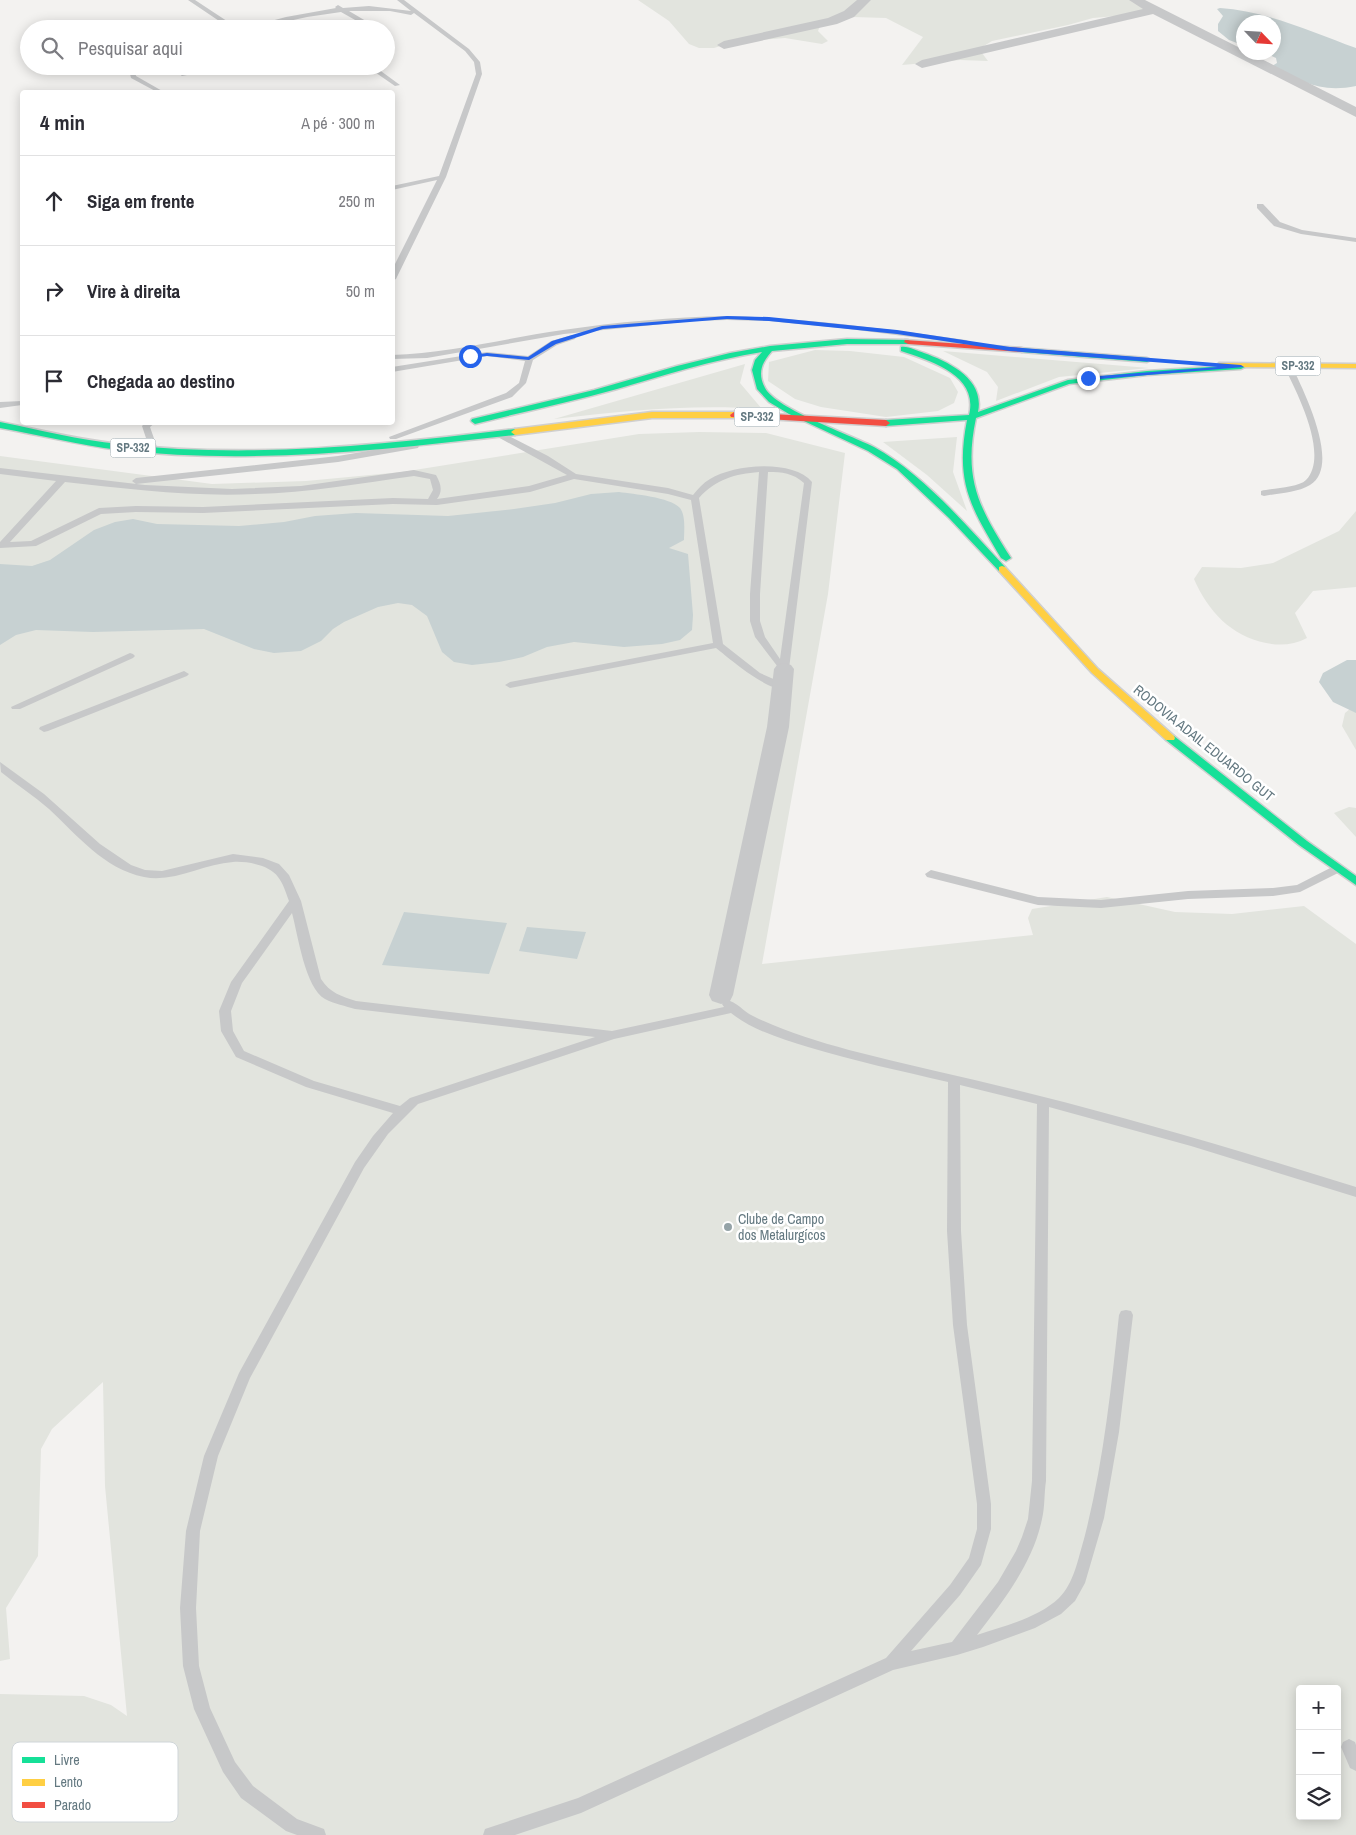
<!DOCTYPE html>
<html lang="pt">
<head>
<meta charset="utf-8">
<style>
	:root { --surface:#fff; --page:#f2f2f3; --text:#2b2b33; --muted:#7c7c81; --line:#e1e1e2 }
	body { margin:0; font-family:"Archivo Narrow",sans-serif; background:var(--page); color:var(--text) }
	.controls { position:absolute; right:15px; bottom:15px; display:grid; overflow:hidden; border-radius:5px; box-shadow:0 2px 12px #0003 }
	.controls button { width:45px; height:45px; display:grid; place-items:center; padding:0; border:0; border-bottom:1px solid var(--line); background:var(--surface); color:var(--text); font:25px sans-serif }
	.compass { position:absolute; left:1236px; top:15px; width:45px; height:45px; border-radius:50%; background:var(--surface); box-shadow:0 2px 12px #0003; rotate:115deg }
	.stop { position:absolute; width:15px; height:15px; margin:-11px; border:4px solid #2563eb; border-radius:50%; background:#fff }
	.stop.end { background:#2563eb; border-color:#fff; box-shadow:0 1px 5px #0008 }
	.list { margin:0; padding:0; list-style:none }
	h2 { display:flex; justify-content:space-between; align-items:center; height:65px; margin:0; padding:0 20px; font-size:21px }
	h2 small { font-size:16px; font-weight:400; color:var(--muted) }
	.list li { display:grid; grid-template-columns:32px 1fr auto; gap:15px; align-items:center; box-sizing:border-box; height:90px; padding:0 20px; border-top:1px solid var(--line) }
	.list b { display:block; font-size:19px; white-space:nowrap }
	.list em { font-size:16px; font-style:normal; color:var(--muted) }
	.icon { flex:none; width:28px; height:28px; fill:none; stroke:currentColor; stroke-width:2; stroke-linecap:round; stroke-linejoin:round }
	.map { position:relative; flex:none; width:1356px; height:1835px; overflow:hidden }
	.search { position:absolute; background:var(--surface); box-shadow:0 2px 12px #0003; left:20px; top:20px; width:375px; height:55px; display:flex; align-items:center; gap:12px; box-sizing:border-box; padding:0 18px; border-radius:28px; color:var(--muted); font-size:19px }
	.panel { position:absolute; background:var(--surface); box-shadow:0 2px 12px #0003; left:20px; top:90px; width:375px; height:335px; border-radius:5px }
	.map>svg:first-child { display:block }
</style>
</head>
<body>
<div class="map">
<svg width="1356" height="1835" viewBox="0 0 1356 1835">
	<rect width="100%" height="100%" fill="#f3f2f0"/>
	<path fill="#e2e4de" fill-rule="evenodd" d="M638,0H1132L1148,10L1128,15L1093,18L1068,25L992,41L979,49L988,61L960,60L902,65L923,37L886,18L853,17L822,21L818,31L828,41L822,44L785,38L734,42L714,48H699L689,44L669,21Z
		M815,350L850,351L904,357L950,378L958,392L954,403L938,411L886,417L821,407L795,399L768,381L769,362Z
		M943,351L1149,368L1059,377L996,401L998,387L987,372Z
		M745,364L740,383L762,409C692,404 624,411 554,419Z
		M699,432L766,433L845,453L828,594L762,964L1033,935L1028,918L1032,909L1107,897L1175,912L1232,914L1304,906L1356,944V1835H0V1694L84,1696L111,1705L127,1716L105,1486L103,1382L52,1429L41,1449L38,1556L6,1608L10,1659L0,1661V456L212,484L306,481L402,472L639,434ZM1300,1689H1337V1816H1300Z
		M957,437L953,472L967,511L927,475L883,442Z
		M1356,511V587L1313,591L1295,613L1307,638C1294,645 1280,646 1266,643C1231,636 1208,611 1194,579L1202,567L1241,568L1273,563L1339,531Z
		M1356,704V750L1342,726L1345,713Z
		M1349,807L1356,808V837L1334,813Z"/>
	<path fill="#c7d1d2" d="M1220,8C1267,11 1312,32 1356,48V86C1321,93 1302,82 1272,66L1277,63L1276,58L1265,53L1274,52V22H1244L1242,45L1229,40L1218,31V24L1223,16L1217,9Z
		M619,492C633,494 670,497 680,508C686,516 684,531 684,540L669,548L688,554L693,615L692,630L680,640L662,644L624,647L574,642L547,647L523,657L499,662L472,665L454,662L442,652L427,616L412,605L398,603L378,607L344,622L333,629L321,641L301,651L274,653L254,649L204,629L93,632L36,630L16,635L0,645V564L32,566L50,560L94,530L115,522L133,519L157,524L239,526L284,522L315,516L356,513L448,516L514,509L555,503L591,494Z
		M1347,660H1356V713L1333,702L1319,682L1323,673Z
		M404,912L507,923L489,974L382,965Z
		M527,927L586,932L577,959L519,951Z"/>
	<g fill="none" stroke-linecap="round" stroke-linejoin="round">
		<g stroke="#cfcfcf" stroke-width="3">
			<path id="fast" d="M847,339L908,340L912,342L908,344H847L772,351C762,362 757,373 765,388C776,409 851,435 874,447C923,474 967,526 1005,567V571H999L949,518L897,469L868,451L789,414L769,402L757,389L752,370L755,360L762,352C712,360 665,375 617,389C570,402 522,412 475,424L471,421L472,419L594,390L677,366L730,353L770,346Z
				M901,347C909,346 917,351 924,353C949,362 985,379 978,412L1068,380L1147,371L1241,365L1245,367L1241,369L1147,375L1069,384L976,418C963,479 979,508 1011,558L1006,561L1001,558C970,506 955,482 967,420L886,426L882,423L886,420L969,415C979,375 931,361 901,351Z
				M1019,348L1147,358L1151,360L1147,362L1022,352L1018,350Z
				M0,422C40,430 79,440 119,444C251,459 384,445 515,429L519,432L515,435C384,450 251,465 119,450C79,445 40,435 0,428Z
				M1170,735L1174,736L1307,841L1356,876V885L1299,845L1166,740L1165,738L1166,736Z"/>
		</g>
		<g stroke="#cfcfcf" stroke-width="3">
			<path id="slow" d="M1219,363L1356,364V368L1222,367L1218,365Z
				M652,412H734L738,415L734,418H652L515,435L511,432L515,429Z
				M1002,566L1005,567L1098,669L1174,736L1175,738L1174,740H1166L1092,673L999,571V567Z"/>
		</g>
		<g stroke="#cfcfcf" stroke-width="3">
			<path id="jam" d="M905,340L1022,348L1026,350L1022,352L908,344L904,342Z
				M734,412L886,420L890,423L886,426L731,417L730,415Z"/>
		</g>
		<path fill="#c7c8c9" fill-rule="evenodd" d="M188,0H195L239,29H231Z
			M397,0H404L469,49L480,62L482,74L446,177L396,279L392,281V270L437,180L392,190V186L439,176L476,74L474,62L465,51L414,13L411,15L390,11H349L376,27L377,29H371L341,12L307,17L253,29H241L286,17L336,8L335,7L338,5L343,8L369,6L411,11Z
			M128,66H134L136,76L164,92H157L131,78Z
			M169,66H176L187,75L182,76Z
			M366,66H374L400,85L395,86Z
			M1257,204H1263L1280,222L1302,230L1356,238V242L1301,234L1274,226L1257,208Z
			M727,316C807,318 887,329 966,340L970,342L966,344L841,328L769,321L727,320L693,321L564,334L427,358L392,359V355C450,353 506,338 563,330C617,322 673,317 727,316Z
			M572,335L576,337L575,339L557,345L533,360L526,383L512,397L396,439H390L389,437L506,393L519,383L525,361L487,356L392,372V367L487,352L528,356L551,341Z
			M1285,364L1292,366C1303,390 1342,466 1310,485C1297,493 1278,493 1264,496L1261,495V491C1272,488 1298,488 1306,480C1330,455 1296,391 1284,366Z
			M22,401V405L0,408V402Z
			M146,422H156L150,427L158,450L157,452H151L150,450L142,426Z
			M499,431L548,456L576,474L668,488L693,495C698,489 703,483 710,479C734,464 793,459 812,482L789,669L784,672L781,671L755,637L750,621V594L759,472C735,474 716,479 699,498L723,644L760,673L787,685L788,687L787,689C769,693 730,659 716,648L510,688L505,685L510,682L713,643L691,500L668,494L574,479L530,492L437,505L393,504L203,513L136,512L101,514L36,546L0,548V542L56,481L0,474V468L145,485L232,489L301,486L414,470L436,475C441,484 443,491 437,499L529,486L567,475L496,436L495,434ZM768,472C782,472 793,473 804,483L780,659L765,637L760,621V594ZM414,476L430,479L433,490L428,499L393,498L203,507L136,506L99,508L31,541L10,542L65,482C128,489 192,497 255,494C308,493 361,483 414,476Z
			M415,443L419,446L418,448L338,462L136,484L132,481L136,478L338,456Z
			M130,653L133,654L135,656L133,658L20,709H12L11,707Z
			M184,671L189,674L187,676L48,731L44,732L39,729L40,727Z
			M0,762L44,794L100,844L131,865L145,870L162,871L233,854L263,858L279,864L289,875L301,901L321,979C330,993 341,996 356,1001L612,1031L724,1007L722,1004L724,1001C734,998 743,1012 753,1016C783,1031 816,1041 849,1050C911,1066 974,1079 1036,1095C1144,1122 1250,1154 1356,1187V1197L1191,1146L1049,1107L1046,1481C1044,1494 1045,1507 1042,1519C1033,1563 1004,1600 977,1635C1004,1626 1038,1618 1059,1598C1074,1583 1078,1559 1084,1539C1103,1466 1111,1390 1119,1315L1121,1311L1126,1310L1131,1311L1133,1315L1119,1432L1104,1518L1085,1583L1075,1601L1061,1614L1035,1628L983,1647L957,1655L893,1670L581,1813L515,1835H483L485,1829L578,1798L886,1658L950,1585L969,1558L977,1529V1504L953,1325L947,1231L948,1082C901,1071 854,1061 808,1047C782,1039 752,1030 731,1013L614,1039L418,1104L388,1134L364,1168L250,1378L218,1456L200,1531L196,1608L199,1666L210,1708L235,1762L253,1786L297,1819L324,1829L326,1835H297L286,1831L241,1798L223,1772L194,1709L183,1666L180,1608L186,1531L204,1456L239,1373L355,1162L373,1136L393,1113L306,1087L236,1057L221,1031L219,1011L231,982L289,901C286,893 283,883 278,877C270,865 247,861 233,862C203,864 174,883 144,877C104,869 77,835 49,809C34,796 17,785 1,772ZM292,913C298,935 305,988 325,999C334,1004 346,1006 355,1009L595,1037L410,1098L400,1106L314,1081L244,1051L233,1031L231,1011L242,983ZM960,1085L1037,1104L1032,1481L1028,1519L1022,1537L1016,1551L998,1582L952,1642L911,1651L960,1595L981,1565L991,1529V1504L967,1325L961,1231Z
			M1338,864L1343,868L1342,871L1300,892L1273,896L1188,899L1101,908L1038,905L927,877L925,874L931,870L1038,897L1101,900L1188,891L1273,888L1297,885Z
			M1349,1739L1355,1742L1356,1745V1771L1350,1768L1341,1747L1343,1742Z"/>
		<path fill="#c7c8c9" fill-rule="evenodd" d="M857,0H871L854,17L837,24L724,49L717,45L724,41L828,18L844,11Z
			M1129,0H1145L1244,50V52H1248L1356,107V117L1153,14L922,68L915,64L922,60L1143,9Z
			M784,663L791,665L794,669L789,727L733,995L730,1001L721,1004L712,1001L709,995L767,727L774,669L777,665Z"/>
		<use href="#fast" fill="#16e098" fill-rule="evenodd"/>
		<use href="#slow" fill="#ffcf43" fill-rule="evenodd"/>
		<use href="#jam" fill="#f24e42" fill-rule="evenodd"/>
	</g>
	<path fill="#2563eb" d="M727,316L769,317L897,330L1010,347L1241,365L1244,367L1088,380L1086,377L1218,367L1010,351L897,334L769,321L727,319L603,329L556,344L529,360L487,356L470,358L467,356L487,353L528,357L552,341L602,326Z"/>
	<circle fill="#95a3a7" stroke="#fff" stroke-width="2" cx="728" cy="1227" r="5"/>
	<g text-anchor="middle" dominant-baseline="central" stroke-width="5" stroke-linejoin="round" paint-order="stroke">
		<g fill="#fff" stroke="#92a0a6" stroke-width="1">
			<rect x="1275.5" y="356.5" width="45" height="19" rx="4"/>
			<rect x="734.5" y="407.5" width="45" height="19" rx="4"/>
			<rect x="110.5" y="438.5" width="45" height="19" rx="4"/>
		</g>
		<g font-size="12" font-weight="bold" fill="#637880">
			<text x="1298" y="366">SP-332</text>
			<text x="757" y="417">SP-332</text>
			<text x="133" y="448">SP-332</text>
		</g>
		<g font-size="14" fill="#637880" stroke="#fff">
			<text transform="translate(1204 743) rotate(39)">RODOVIA ADAIL EDUARDO GUT</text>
		</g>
		<g font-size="14" fill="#637880" stroke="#fff" text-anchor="start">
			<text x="738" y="1219">Clube de Campo<tspan x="738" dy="16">dos Metalurgícos</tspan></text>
		</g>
	</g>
	<rect x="12" y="1742" width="166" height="80" rx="8" fill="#fff" stroke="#d0d6d9" stroke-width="1"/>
	<rect x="22" y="1757" width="23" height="6" fill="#16e098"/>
	<rect x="22" y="1779" width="23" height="7" fill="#ffcf43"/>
	<rect x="22" y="1802" width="23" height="6" fill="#f24e42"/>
	<g font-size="14" fill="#637880">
		<text x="54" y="1765">Livre</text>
		<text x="54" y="1787">Lento</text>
		<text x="54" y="1810">Parado</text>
	</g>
</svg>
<div class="controls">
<button>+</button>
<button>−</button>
<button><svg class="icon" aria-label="layers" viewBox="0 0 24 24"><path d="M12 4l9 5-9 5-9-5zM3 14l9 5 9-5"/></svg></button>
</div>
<svg class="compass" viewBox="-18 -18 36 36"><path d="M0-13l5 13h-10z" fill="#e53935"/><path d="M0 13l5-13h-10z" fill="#7c7c81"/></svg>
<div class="stop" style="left:470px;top:356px"></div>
<div class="stop end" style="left:1088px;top:378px"></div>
<div class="search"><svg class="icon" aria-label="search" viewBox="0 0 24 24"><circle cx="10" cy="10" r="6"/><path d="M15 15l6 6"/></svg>Pesquisar aqui</div>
<section class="panel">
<h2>4 min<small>A pé · 300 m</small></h2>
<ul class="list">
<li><svg class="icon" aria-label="ahead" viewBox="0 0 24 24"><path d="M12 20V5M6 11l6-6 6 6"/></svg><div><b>Siga em frente</b></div><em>250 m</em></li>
<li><svg class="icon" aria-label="right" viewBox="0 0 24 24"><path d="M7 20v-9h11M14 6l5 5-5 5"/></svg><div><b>Vire à direita</b></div><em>50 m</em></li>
<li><svg class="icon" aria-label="arrive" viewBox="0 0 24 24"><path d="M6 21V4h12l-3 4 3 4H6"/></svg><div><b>Chegada ao destino</b></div></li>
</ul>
</section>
</div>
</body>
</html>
